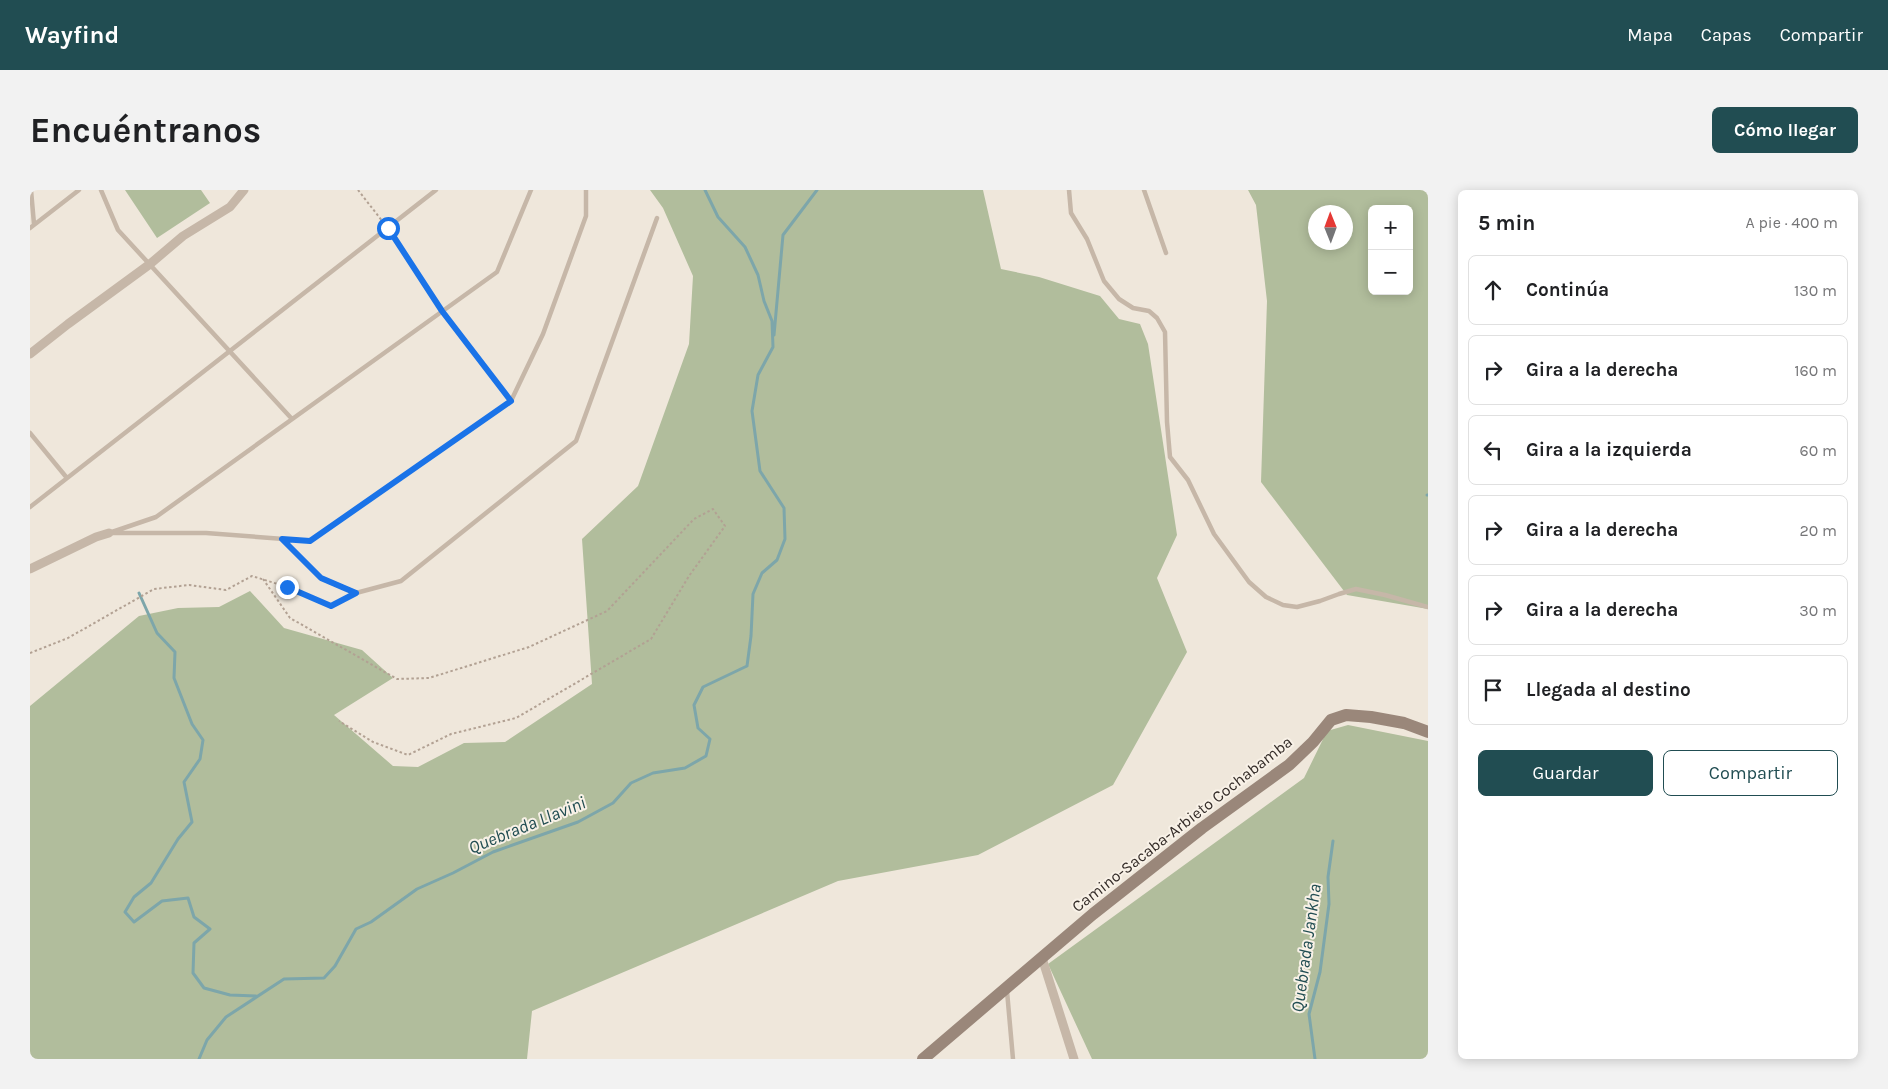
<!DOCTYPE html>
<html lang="es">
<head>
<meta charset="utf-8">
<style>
	:root { --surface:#fff; --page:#f2f2f2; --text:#202124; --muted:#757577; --line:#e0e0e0; --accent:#214d52 }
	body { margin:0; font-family:Karla,sans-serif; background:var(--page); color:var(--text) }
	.controls { position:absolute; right:15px; top:15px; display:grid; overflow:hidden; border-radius:8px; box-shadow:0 2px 12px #0003 }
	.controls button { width:45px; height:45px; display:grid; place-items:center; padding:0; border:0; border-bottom:1px solid var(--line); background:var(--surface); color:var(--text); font:25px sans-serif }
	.compass { position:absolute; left:1278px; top:15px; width:45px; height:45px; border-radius:50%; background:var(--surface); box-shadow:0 2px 12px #0003; rotate:359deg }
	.stop { position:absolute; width:15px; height:15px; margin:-11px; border:4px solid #1a73e8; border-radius:50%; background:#fff }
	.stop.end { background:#1a73e8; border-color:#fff; box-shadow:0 1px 5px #0008 }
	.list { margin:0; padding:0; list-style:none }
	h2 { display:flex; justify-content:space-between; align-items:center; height:65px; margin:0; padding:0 20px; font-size:21px }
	h2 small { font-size:16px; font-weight:400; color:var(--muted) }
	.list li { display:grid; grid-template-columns:32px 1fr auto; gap:15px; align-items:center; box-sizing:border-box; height:70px; margin:0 10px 10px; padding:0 10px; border:1px solid var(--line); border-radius:8px }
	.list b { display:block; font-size:19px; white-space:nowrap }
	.list em { font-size:16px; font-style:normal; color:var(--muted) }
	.actions { display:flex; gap:10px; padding:15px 20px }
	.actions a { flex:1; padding:11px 0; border:1px solid var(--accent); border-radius:8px; text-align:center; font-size:18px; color:var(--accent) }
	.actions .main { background:var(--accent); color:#fff }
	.icon { flex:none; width:28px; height:28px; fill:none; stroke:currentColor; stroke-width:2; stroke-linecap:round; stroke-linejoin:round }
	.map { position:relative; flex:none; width:1398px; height:869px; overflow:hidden; border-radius:8px }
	header { display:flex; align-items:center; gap:30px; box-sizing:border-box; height:70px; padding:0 25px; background:var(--accent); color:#fff }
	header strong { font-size:24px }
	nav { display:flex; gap:28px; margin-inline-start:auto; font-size:18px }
	.intro { display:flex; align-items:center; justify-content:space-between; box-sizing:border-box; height:120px; padding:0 30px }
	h1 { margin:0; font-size:35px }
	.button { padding:12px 22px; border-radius:8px; background:var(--accent); color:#fff; font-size:18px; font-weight:700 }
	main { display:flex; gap:30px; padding:0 30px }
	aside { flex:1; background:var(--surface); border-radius:8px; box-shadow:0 2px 12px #0003 }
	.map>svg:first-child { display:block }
</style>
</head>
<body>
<header>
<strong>Wayfind</strong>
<nav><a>Mapa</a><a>Capas</a><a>Compartir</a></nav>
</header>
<div class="intro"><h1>Encuéntranos</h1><a class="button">Cómo llegar</a></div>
<main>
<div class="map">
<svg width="1398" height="869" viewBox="0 0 1398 869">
	<rect width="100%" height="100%" fill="#efe7db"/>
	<path fill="#b1bd9c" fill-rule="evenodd" d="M95,0H171L180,13L127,48Z
		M620,0H953L971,79L1009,87L1070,106L1089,129L1110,134L1118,154L1147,345L1127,388L1157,462L1083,595L948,665L808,691L502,821L497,869H0V516L109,426L148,418L189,417L220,401L254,438L332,460L363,488L304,525L363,576L388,577L434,553L475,552L562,494L552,349L608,296L659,154L663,86L633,18Z
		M1218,0H1398V419L1317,405L1231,292L1237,111L1226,15ZM1342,19H1379V101H1342ZM1286,22H1316V52H1286Z
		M1318,535L1398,551V869H1062L1018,774L1274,588L1297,541Z"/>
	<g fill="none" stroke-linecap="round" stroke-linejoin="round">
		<path stroke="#7da6aa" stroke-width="3" d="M744,145L753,45L787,0
			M1397,305H1398
			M109,403L127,443L145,462L144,488L162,534L173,550L170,569L154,592L162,632L148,649L121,693L104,707L95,722L104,732L132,711L158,708L164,727L180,739L164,753L163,783L174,798L200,805L226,806
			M169,869L177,850L196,827L254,789L294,788L305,776L326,739L341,732L387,699L423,683L463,662L548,632L583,613L601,593L623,583L655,578L676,566L680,549L668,538L664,515L673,497L717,476L721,446L723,404L732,383L747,370L755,349L754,318L730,281L722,221L728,185L743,157L742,131L734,111L728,85L715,57L688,27L675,0
			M1285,869L1279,824L1290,782L1299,714L1298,687L1303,651"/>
		<path stroke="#b2a193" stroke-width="2" stroke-dasharray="2.5 2.5" stroke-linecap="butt" d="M328,0L353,32
			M361,44L408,115
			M416,127L476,205
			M233,389L260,428L367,489L399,488L499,457L577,421L664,329L683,319L695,336L659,386L621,449L486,528L421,544L378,565L343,552L309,531
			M0,463L38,448L124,399L159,395L196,400L222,386L257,397L301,415L317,408"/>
		<path stroke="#c6b7a8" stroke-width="4.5" d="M1,0L4,34
			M71,0L88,40L262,229
			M1039,0L1041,23L1057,49L1074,91L1089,109L1103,118L1119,121L1127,128L1135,142L1137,232L1140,267L1158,290L1184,344L1219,392L1236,407L1253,415L1267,417L1290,411L1309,404L1326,399L1355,405L1398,417
			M1114,0L1136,63
			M0,38L49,0
			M0,243L37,288
			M0,317L406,0
			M82,342L126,327L467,82L501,0
			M79,343H176L280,351L481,211L513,144L556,26V0
			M252,349L291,388L326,403L371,391L546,251L627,28
			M977,801L983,869"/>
		<path stroke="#c6b7a8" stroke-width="9" d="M0,164L38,134L120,74L153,46L200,17L214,0
			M0,379L66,347L79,343
			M1012,768L1044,869"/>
		<path stroke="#9a877a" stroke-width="12" d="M893,869L1063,724L1172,638L1259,575L1283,552L1301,530L1316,525L1341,527L1374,533L1398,542"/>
	</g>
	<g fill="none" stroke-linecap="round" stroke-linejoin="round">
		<path stroke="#1a73e8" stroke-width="6" d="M257,397L301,416L326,403L291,388L252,349L280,351L481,211L412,121L358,38"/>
	</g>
	<g text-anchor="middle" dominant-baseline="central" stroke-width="4" stroke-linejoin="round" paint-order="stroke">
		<g font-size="16" fill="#342c28" stroke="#f8f1e7">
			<text transform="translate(1152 634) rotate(-38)">Camino-Sacaba-Arbieto Cochabamba</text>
		</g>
		<g font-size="18" font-style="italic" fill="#214d52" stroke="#f8f1e7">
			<text transform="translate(497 635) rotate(-22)">Quebrada Llavini</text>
			<text transform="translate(1276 758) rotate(-82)">Quebrada Jankha</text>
		</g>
	</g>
</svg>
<div class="controls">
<button>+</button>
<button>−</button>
</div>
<svg class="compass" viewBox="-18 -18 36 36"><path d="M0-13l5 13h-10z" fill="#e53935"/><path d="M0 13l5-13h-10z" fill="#757577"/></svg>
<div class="stop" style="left:358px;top:38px"></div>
<div class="stop end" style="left:257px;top:397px"></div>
</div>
<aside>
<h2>5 min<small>A pie · 400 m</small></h2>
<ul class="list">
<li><svg class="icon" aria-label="ahead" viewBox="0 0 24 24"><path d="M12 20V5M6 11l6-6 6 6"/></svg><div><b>Continúa</b></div><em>130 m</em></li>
<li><svg class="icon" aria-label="right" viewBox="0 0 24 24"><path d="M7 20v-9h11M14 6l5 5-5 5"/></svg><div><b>Gira a la derecha</b></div><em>160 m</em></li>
<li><svg class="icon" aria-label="left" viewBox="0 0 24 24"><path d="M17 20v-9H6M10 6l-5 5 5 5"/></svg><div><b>Gira a la izquierda</b></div><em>60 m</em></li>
<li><svg class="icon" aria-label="right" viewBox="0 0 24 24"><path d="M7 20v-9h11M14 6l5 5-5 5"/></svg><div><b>Gira a la derecha</b></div><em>20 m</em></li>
<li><svg class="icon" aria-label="right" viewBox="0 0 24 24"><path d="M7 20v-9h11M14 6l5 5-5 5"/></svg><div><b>Gira a la derecha</b></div><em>30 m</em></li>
<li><svg class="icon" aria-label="arrive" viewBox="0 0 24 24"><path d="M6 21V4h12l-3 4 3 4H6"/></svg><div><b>Llegada al destino</b></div></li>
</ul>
<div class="actions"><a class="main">Guardar</a><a>Compartir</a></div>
</aside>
</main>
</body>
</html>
